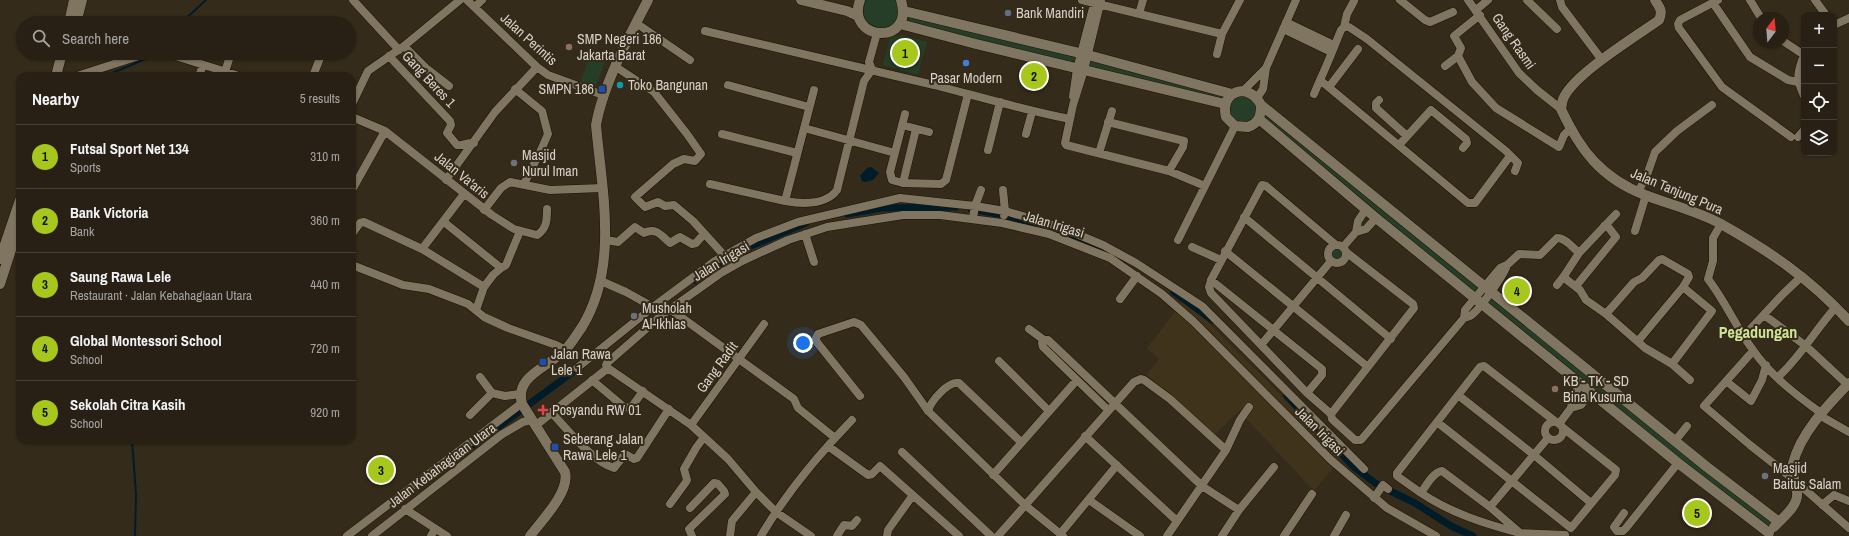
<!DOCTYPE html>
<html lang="en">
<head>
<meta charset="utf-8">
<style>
	:root { --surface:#282014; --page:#342d22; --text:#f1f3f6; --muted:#a5a3a0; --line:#443e34; --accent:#a8c71d }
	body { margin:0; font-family:"Archivo Narrow",sans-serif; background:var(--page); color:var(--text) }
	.controls { position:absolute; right:12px; top:12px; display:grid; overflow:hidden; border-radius:8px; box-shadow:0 1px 3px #0004 }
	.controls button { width:36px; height:36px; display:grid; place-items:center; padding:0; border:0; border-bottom:1px solid var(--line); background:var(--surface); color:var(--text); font:20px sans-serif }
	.compass { position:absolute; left:1753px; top:12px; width:36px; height:36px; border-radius:50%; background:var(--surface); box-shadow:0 1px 3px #0004; rotate:16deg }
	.you { position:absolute; left:803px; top:343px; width:14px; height:14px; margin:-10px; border:3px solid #fff; border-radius:50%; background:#1a73e8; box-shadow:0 0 0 6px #1a73e833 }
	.badge { display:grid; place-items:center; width:26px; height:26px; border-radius:50%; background:var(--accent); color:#111; font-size:13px; font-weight:700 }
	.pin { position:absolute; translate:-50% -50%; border:2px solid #fff; box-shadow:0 1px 4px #0006 }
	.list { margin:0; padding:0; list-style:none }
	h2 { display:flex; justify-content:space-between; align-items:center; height:52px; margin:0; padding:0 16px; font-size:17px }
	h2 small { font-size:13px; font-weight:400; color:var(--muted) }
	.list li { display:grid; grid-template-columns:26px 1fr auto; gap:12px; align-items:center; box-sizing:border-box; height:64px; padding:0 16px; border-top:1px solid var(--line) }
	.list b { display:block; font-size:15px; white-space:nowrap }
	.list p { margin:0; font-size:13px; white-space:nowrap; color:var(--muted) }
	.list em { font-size:13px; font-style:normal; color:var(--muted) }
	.icon { flex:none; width:22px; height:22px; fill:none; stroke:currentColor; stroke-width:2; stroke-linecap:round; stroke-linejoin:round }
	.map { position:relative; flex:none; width:1849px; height:536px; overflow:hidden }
	.search { position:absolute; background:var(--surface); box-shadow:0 1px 3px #0004; left:16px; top:16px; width:340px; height:44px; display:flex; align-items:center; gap:10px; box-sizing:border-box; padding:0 14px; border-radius:22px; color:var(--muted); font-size:15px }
	.panel { position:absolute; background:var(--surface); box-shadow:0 1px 3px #0004; left:16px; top:72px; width:340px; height:372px; border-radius:12px }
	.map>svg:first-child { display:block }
</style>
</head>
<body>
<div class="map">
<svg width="1849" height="536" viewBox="0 0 1849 536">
	<rect width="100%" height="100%" fill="#352b1a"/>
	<path fill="#40331b" d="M1185,299L1277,391L1340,460L1314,491L1239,411L1215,435L1147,375L1159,359L1147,348Z"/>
	<path fill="#263e27" d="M860,0H901L900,24L870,31L858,5Z
		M911,12L1075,57L1076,58L1075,61H1072L1070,67L907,26Z
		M902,35L927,42L918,75L883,65L890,38Z
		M1088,55L1214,89L1243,91L1779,522L1769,533L1259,119L1235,126L1225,104L1084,70Z
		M590,56L605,61L595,89L580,83Z
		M1327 254a9 9 0 1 1 18 0a9 9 0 1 1-18 0Z"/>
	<path fill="#001c29" d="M871,167L879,173L873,180L865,182L862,181L860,176L867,168Z"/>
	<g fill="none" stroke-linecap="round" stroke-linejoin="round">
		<path stroke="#001c29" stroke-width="2" d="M181,23L206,0
			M105,76L160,53
			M132,440L136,494L135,536"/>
		<path stroke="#001c29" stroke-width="7" d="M971,209L1009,216L1092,245L1123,260
			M847,214L882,208L956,207
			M695,280L746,248L806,223
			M1174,292L1212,320
			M1287,396L1355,468L1378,485L1415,503L1451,526L1473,536
			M441,469L581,366"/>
		<g stroke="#1c1304" stroke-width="9">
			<path id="street" d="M353,0L399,50
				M467,0L537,67L548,75L603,95
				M1082,0L1222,34
				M1101,0L1084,70L1073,105L1065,143L1066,145L1169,171L1205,186
				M1400,0L1425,20L1430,22L1453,12
				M1468,0L1519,73L1537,90L1561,109
				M1527,0L1557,29
				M1560,0L1562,7L1602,60
				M1718,0L1680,20L1678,24L1679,28L1722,87L1791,137
				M1750,0L1761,18
				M1815,0L1826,15
				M1713,3L1750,57L1788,80L1798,82
				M475,7L482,0
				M1476,10L1488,0
				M1139,14L1143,0
				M1480,15L1454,36L1461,48L1458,56L1472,82L1496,108L1559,147L1564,135L1570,129
				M1286,22L1334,45
				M636,23L690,60
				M1834,25L1849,18
				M1344,27L1347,14L1354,1
				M1283,29L1331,52
				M705,31C781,49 858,67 934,85C980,97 1024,110 1070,119
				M1783,41L1804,55
				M404,46L427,69L449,86
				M166,53L239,76
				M1217,54L1222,34L1240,0
				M1804,55C1797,73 1796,78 1804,96
				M389,56L450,121L451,125L447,133L457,145C463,146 467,142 474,143
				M1445,66L1458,56
				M616,67L654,92L687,134L701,154L695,161L684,159L673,164L635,197L645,207L658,202L665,206L674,205L693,221L722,253L723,257
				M225,72L231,53
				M77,76L148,53
				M199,76L203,65
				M313,76L322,53
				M728,85L809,107
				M1329,87L1358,49
				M515,89L542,111L548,134L541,150L524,184
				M1243,91L1266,68
				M1314,94L1320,80
				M1073,96L1077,69L1094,4
				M1257,98L1263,89L1266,68L1296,0
				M1379,100L1376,103V108L1407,136
				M352,104L368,71L404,46L460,0
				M905,114L890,172L892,180L903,183L941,184L946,180L968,94
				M352,117L385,131L492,215L514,229L537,235C547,229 547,219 547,209
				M1108,122L1184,141L1183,147L1169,171
				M902,125L929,132
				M804,128L895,153
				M722,134L797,153
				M1026,134L1032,112
				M1798,137L1804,130
				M1399,145L1431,110L1466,139L1467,143L1463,148
				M988,150L1000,102
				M1099,153L1112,111
				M1510,156L1475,203H1468L1320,80C1328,63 1334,47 1341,30L1344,27H1349L1367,39L1506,151L1518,163L1515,171
				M446,180L495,112L537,67
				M903,183L916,129
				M710,184L785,201L814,90
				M352,190L385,131
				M1003,190L1005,211L1004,215
				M1638,192L1647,175L1655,152L1677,131L1712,105
				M785,201C802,204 826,205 837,190L864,81L872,70L869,62L877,33
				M484,210L501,188L510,182L550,190L602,188
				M1244,217L1391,339
				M973,218L975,206L981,190
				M444,222L501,268L506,265L520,231
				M1721,224L1713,238V261L1708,279C1725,301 1736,327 1753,350C1770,375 1796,395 1821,413
				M1635,231L1646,195
				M1356,232L1358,221L1366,209
				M352,234L360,223L364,222L422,249L484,287L476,310
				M805,234L814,262
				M605,240L618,242L635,227L644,233C656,227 661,235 670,243L680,237L692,244L696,243L704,234
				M1178,240L1235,126
				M1328 254a9 9 0 1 1 18 0a9 9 0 1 1-18 0Z
				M1336,245L1266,186L1262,185L1211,280L1209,287L1211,293L1307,393L1331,414L1332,419L1355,440H1361L1464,318L1465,310L1500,268L1507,265L1519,254L1540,255L1557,238C1566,238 1572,247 1579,253L1616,214
				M1192,247L1221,260
				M1343,247L1356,232L1366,229L1376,218
				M422,249L464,194
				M1225,251L1368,367
				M1579,253L1564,276L1567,280L1580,290L1586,300L1606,314L1645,348L1672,364L1690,380
				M352,265L403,285L429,289L468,304L484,317L508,328L556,345L566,350
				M1211,280L1322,369V375L1307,393
				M601,281L626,292L653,307
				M1557,285L1564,276
				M1576,286L1616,237L1609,228L1604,226
				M484,287L493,275L501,268
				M1120,299L1137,276
				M670,309L794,399L798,408L835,438
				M1606,314L1634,282L1642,278L1659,260L1662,259L1688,274L1689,277L1683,287L1638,341
				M1764,315L1806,346L1847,384
				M1464,318C1464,318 1470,316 1470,316C1478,312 1505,274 1507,265
				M1029,329L1044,340H1048L1202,486L1239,510
				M1744,336L1783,294L1802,276
				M1044,340L1042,343L1043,347L1108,410
				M1261,345L1331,261
				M1753,351L1704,406L1750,445L1793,479L1849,528
				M999,361L1049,411
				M1672,364L1712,311L1683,287
				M577,368L653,307L715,261L756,238L798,222L900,198L975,206L1005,211L1060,227L1103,245L1136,263L1202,306L1364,469
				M608,368L606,365L607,363L662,315L721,273L742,261L788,240L827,227L903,215H940L1002,223L1049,234L1110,258L1162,294L1193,321L1331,460L1387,508L1436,536
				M608,368L691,425L728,459L756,492L776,512L811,536
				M480,377L492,393L505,396L520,394
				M1778,377C1801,356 1815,330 1836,307
				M592,380L624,407L631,408L643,391
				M1726,381L1751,401L1762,380L1766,365
				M1458,395L1534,455L1591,503
				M860,396L816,341V338L818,334L854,322L861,325L904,377L928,411L1025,505L1063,536
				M1571,408L1581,405L1591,392
				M928,411C931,401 948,381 959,383L1021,442
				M551,412C567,429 592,461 614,468L625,454L634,459L637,458L669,409
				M1331,414L1414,308L1413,304L1346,252
				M470,415L492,393
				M1819,415L1849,432
				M1437,422L1480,367L1484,366L1556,422
				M1545 431a9 9 0 1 1 18 0a9 9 0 1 1-18 0Z
				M1559,424L1571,408L1573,396L1581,384
				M691,425L764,324
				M535,426L608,368
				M1085,436L1177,521
				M1675,441L1687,426
				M828,446L868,475L872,474L880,466L959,536
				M902,452L991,536
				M993,475L1076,381
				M1421,493L1397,476V473L1437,422L1571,528L1615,475L1616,470L1562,427
				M1374,498L1383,485L1388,489
				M1089,500L1140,536
				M670,504L686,482L687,480L684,469L696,448L704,437
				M1822,505L1834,495L1849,501
				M1490,507L1548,438
				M690,508L714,483L718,484L724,491L725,494L689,529L692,536
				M405,509L447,536
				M1624,513L1614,527L1617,531H1623L1626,528L1678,463
				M1520,533C1485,524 1451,513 1421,493C1426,486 1433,472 1442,471L1490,507L1520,533L1565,535
				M1060,534L1117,465
				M347,536L522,403
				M372,536L501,435L523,422L531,420
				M431,536L435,529
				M730,536L732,521L756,492
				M761,536C785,495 819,454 852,420
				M837,536L844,525L852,526L857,520
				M887,536L888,530L913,495
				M998,536L1134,382L1141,379L1144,380L1170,399L1226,450
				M1167,536L1226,450L1240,420L1249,407
				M1222,536L1239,510L1274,467
				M1284,536L1312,494
				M1334,536L1346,515"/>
		</g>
		<g stroke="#1c1304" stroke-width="11">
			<path id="secondary" d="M801,0L847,11L858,16
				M860,0C845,41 915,47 901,0
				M1655,0C1660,8 1663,11 1659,20C1635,37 1576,73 1564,97C1562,100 1562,105 1561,109C1580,150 1601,178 1645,195C1671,205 1697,211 1721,224C1771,252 1810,279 1849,321
				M904,11L1088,55L1232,94
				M69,23L74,0
				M76,23L82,0
				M900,24L976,44L1225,104
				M56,76L62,53
				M1261,105C1261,116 1259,123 1248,127L1235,126L1226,117C1219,91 1249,81 1261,105L1707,467L1779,522
				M1259,119L1376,218L1678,463L1769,533
				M0,259L20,200
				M0,284L20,222
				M1774,527C1782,518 1799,506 1797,492C1796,481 1790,474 1793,463C1801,432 1828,405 1849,383
				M530,536C542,520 570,492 565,472L522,404C514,375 550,367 566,349C572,343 577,334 582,327C619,266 602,192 596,125C603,85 629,36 648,0"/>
		</g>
		<use href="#street" stroke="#807561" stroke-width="8"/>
		<use href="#secondary" stroke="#807561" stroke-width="10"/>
	</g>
	<circle fill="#5c6f8a" stroke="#352b1a" stroke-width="1.5" cx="1008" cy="13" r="4"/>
	<g fill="#8d6e63" stroke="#352b1a" stroke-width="1.5">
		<circle cx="569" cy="47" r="4"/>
		<circle cx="1555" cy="389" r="4"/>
	</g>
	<circle fill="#3f7fe0" stroke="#352b1a" stroke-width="1.5" cx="966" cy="63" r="4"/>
	<circle fill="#0f9aa8" stroke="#352b1a" stroke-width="1.5" cx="620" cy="85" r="4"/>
	<g fill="#1a4fb4" stroke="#352b1a" stroke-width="1.5">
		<rect x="598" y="85" width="8" height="8" rx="2"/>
		<rect x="539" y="358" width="8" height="8" rx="2"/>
		<rect x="551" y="443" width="8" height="8" rx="2"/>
	</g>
	<g fill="#6b7280" stroke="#352b1a" stroke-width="1.5">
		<circle cx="514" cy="163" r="4"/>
		<circle cx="634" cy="316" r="4"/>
		<circle cx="1765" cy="476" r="4"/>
	</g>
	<path fill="#e0444e" stroke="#352b1a" stroke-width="1.5" d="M541 404h4v4h4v4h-4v4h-4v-4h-4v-4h4z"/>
	<g text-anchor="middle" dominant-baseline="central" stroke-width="4" stroke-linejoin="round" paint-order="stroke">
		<g font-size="14" fill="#d8d1c7" stroke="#352b1a" text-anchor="start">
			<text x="1016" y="13">Bank Mandiri</text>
			<text x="577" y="39">SMP Negeri 186<tspan x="577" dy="16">Jakarta Barat</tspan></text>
			<text x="966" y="78" text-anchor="middle">Pasar Modern</text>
			<text x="628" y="85">Toko Bangunan</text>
			<text x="594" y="89" text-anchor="end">SMPN 186</text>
			<text x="522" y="155">Masjid<tspan x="522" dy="16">Nurul Iman</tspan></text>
			<text x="642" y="308">Musholah<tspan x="642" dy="16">Al-Ikhlas</tspan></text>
			<text x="551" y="354">Jalan Rawa<tspan x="551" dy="16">Lele 1</tspan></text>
			<text x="1563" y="381">KB - TK - SD<tspan x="1563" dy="16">Bina Kusuma</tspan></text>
			<text x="552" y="410">Posyandu RW 01</text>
			<text x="563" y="439">Seberang Jalan<tspan x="563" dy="16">Rawa Lele 1</tspan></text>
			<text x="1773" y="468">Masjid<tspan x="1773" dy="16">Baitus Salam</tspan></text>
		</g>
		<g font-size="14" fill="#d8d1c7" stroke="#352b1a">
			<text transform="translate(529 39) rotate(42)">Jalan Perintis</text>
			<text transform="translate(1514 41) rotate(55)">Gang Rasmi</text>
			<text transform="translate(429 79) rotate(47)">Gang Beres 1</text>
			<text transform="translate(462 175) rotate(39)">Jalan Va'aris</text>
			<text transform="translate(1677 191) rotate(23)">Jalan Tanjung Pura</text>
			<text transform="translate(1054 224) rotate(17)">Jalan Irigasi</text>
			<text transform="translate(721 261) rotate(-31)">Jalan Irigasi</text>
			<text transform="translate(717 367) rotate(-54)">Gang Radit</text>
			<text transform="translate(1320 431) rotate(45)">Jalan Irigasi</text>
			<text transform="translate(442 465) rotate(-37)">Jalan Kebahagiaan Utara</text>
		</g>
		<g font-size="16" font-weight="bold" fill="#cee397" stroke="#352b1a">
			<text x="1758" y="332">Pegadungan</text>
		</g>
	</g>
</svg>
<div class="controls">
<button>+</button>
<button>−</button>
<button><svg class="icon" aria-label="locate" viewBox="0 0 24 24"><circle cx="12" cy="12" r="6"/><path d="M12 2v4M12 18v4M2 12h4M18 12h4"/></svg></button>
<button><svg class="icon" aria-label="layers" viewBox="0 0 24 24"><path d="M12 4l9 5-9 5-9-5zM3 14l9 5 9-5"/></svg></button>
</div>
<svg class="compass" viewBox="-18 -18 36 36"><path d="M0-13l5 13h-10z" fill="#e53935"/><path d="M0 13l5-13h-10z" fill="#a5a3a0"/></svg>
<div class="you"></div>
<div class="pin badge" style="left:905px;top:53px">1</div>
<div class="pin badge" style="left:1034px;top:76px">2</div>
<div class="pin badge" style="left:381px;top:470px">3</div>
<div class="pin badge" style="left:1517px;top:291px">4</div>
<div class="pin badge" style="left:1697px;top:513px">5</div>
<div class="search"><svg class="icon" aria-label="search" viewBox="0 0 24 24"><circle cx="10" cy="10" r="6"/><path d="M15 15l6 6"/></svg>Search here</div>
<section class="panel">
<h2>Nearby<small>5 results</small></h2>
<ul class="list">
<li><span class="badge">1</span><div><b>Futsal Sport Net 134</b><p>Sports</p></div><em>310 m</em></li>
<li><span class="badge">2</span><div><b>Bank Victoria</b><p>Bank</p></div><em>360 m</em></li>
<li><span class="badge">3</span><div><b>Saung Rawa Lele</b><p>Restaurant · Jalan Kebahagiaan Utara</p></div><em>440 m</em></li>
<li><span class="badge">4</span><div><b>Global Montessori School</b><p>School</p></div><em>720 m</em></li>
<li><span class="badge">5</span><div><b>Sekolah Citra Kasih</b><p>School</p></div><em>920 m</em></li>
</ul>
</section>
</div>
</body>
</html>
